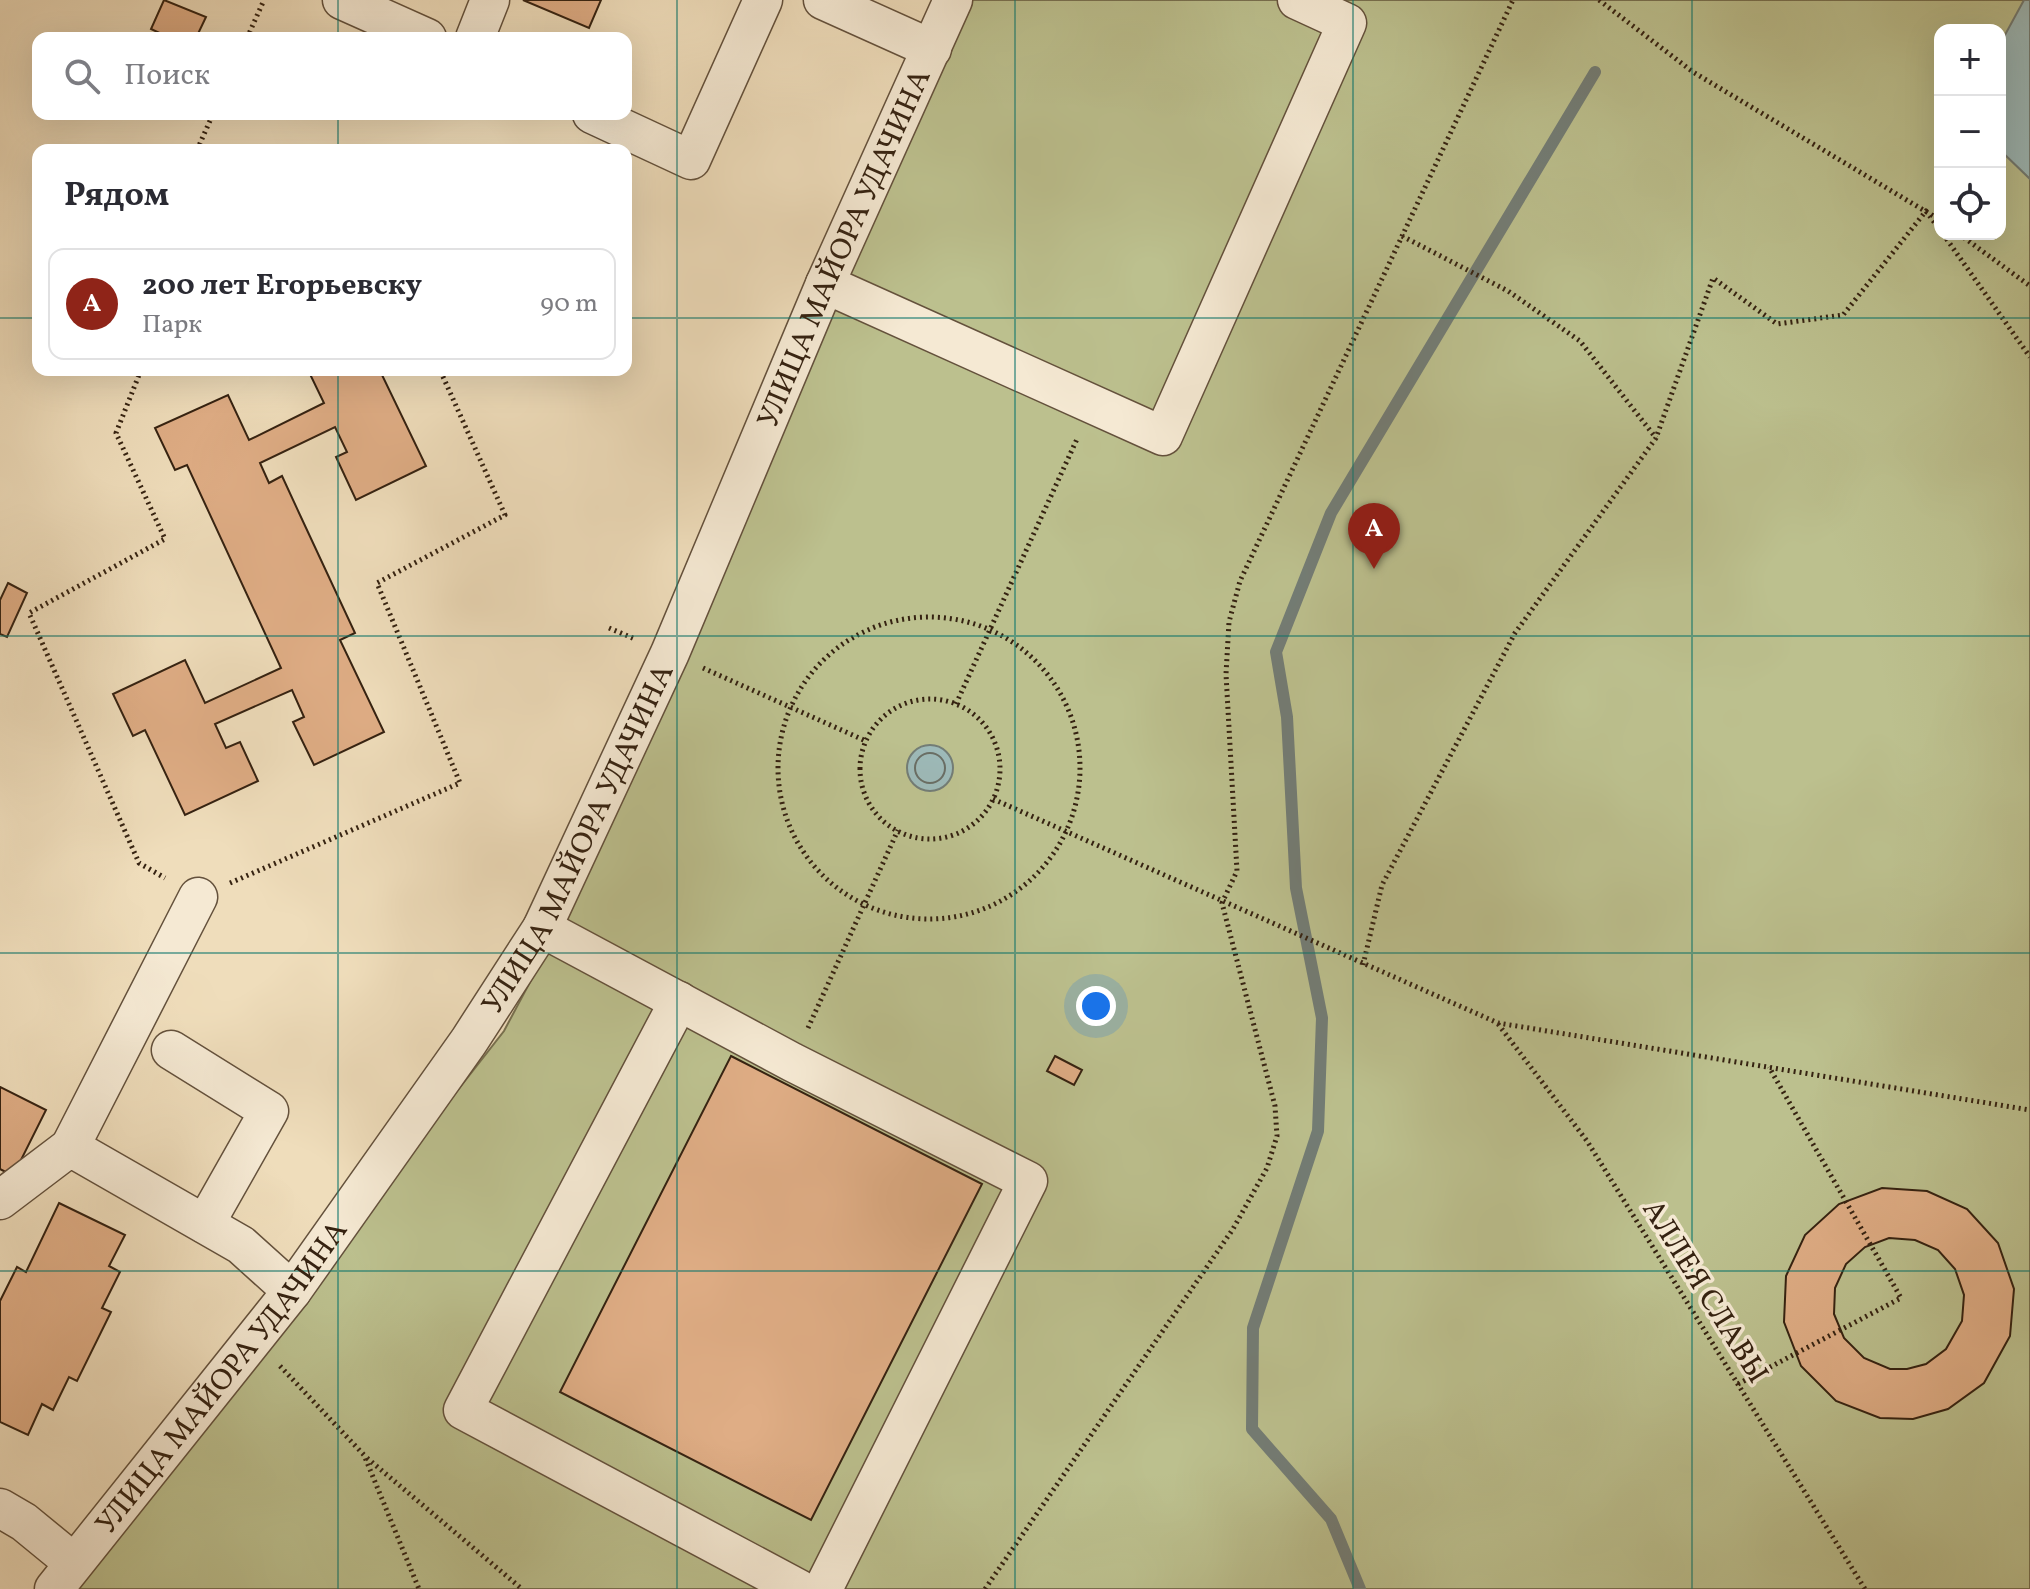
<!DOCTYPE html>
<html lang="ru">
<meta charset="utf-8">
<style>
:root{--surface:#fff;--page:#f7f7f7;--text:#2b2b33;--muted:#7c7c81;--line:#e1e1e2;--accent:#8f2418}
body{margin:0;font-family:Vollkorn,serif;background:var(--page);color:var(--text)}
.controls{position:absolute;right:24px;top:24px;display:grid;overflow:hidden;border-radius:16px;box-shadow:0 8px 32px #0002}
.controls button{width:72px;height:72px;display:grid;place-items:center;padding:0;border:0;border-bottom:2px solid var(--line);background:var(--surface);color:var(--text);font:40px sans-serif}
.you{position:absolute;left:1096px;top:1006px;width:28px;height:28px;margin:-20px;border:6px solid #fff;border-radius:50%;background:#1a73e8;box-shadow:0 0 0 12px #1a73e833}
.badge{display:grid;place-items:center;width:52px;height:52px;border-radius:50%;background:var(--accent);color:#fff;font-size:26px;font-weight:700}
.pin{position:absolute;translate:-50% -66px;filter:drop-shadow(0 2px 4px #0008)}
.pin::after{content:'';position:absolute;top:42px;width:28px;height:24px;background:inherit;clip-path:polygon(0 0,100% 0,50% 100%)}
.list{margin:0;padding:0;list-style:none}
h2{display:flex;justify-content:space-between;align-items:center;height:104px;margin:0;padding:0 32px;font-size:34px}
h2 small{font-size:26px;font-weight:400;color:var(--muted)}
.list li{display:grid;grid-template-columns:52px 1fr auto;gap:24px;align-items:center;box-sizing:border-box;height:112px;margin:0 16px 16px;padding:0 16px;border:2px solid var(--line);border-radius:16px}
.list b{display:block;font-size:30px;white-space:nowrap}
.list p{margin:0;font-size:26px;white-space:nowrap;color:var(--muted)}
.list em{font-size:26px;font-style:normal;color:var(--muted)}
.icon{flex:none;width:44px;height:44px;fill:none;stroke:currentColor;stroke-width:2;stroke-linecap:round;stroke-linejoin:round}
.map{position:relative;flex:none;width:2030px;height:1589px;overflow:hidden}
.search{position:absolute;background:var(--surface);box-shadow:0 8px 32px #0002;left:32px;top:32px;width:600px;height:88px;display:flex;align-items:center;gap:20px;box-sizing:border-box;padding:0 28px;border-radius:16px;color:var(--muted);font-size:30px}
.panel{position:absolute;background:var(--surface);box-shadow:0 8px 32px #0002;left:32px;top:144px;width:600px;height:232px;border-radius:16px}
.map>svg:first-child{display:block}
</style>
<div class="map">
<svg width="2030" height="1589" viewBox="0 0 2030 1589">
<rect width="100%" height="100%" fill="#efddbb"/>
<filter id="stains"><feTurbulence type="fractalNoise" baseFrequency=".0025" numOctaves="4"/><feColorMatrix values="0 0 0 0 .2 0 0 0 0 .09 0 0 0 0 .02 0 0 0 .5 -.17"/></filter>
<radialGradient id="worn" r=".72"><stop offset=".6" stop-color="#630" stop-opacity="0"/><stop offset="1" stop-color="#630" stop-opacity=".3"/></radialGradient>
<path fill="#bcc08e" stroke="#787150" stroke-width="2" fill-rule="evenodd" d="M966 0H2030V1589H67L504 1031 572 903ZM1940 30H2000V234H1940Z"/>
<path fill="#9dbab9" stroke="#737d76" stroke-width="2" d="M2024 0H2030V179L2000 150V44Z
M907 768a23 23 0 1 1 46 0a23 23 0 1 1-46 0Z"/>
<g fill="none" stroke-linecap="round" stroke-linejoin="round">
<path stroke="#696e65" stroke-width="2" d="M915 768a15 15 0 1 1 30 0a15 15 0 1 1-30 0Z"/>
<path stroke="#737d76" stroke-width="12" d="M1360 1589 1331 1519 1252 1429 1253 1328 1318 1131 1322 1018 1296 888 1287 717 1276 652 1331 513 1595 72"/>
</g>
<path fill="#dfad85" stroke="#352211" stroke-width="2" fill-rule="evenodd" d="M164 0 206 17 196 38H170L151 29Z
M523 0H601L589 28Z
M308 370H392L382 375 426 466 356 500 336 457 347 452 335 427 260 463 269 483 282 476 300 515 355 633 340 640 384 732 314 765 293 722 304 717 292 690 215 724 226 748 240 742 258 781 185 815 145 730 133 736 113 694 185 660 205 703 281 668 187 465 175 470 155 428 228 395 249 440 324 403Z
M8 583 27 593 7 637 0 634V600Z
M731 1056 982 1184 811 1520 560 1392Z
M1055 1056 1082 1070 1074 1085 1047 1071Z
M0 1087 46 1110 13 1176 0 1169Z
M1882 1188 1927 1191 1967 1209 1998 1243 2014 1289 2010 1336 1984 1383 1948 1409 1913 1419 1880 1418 1836 1401 1801 1366 1784 1322 1786 1276 1805 1235 1839 1204ZM1889 1238 1915 1240 1938 1250 1955 1269 1964 1295 1962 1321 1946 1349 1926 1364 1907 1369H1890L1864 1358 1844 1338 1834 1314 1835 1288 1846 1264 1865 1247Z
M59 1203 125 1235 109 1266 120 1272 102 1308 111 1312 77 1381 69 1377 53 1410 42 1404 28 1435 0 1422V1301L17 1267 26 1272Z"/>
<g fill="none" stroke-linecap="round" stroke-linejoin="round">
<defs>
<g id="minor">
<path d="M342 0 427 38"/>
<path d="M823 0 932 49"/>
<path d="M475 38 490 0"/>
<path d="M592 114 691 160 763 0"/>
<path d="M825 284 1163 436 1347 23 1297 0"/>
<path d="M542 928 792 1062 1028 1181 823 1589"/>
<path d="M679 1001 463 1410 799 1589"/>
<path d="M171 1050 269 1111 205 1224"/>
<path d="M70 1147 198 897"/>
<path d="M0 1200 70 1147 241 1245 292 1291"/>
<path d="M0 1508 24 1522 74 1563"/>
<path id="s1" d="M54 1589 292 1291 469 1041 542 928 670 653 825 284 953 0"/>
</g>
</defs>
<use href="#minor" stroke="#64513c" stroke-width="41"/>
<path stroke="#352211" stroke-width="5" stroke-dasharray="2 4" stroke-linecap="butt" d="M1599 0 1693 72 1940 220
M247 38 264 0
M197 150 213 114
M1943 234 2030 357
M1959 234 2030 286
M1402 236 1508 291 1580 341 1656 438
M141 370 116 433 165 539 29 613 139 863 165 878
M778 768a151 151 0 1 1 302 0a151 151 0 1 1-302 0Z
M609 628 635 639
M703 668 866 741
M860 769a70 70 0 1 1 140 0a70 70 0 1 1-140 0Z
M956 704 1077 439
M993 799 1498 1023 2030 1110
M230 883 460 783 377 583 505 515 440 370
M1363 965 1382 885 1515 633 1656 438 1713 278 1777 324 1843 315 1926 211 1940 230
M1498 1024 1587 1141 1865 1589
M808 1028 898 830
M280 1366 364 1455 419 1589
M1738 1384 1901 1298 1769 1067
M367 1458 522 1589
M985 1589 1233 1229 1267 1168 1277 1136 1275 1106 1222 903 1237 871 1226 674 1229 622 1240 581 1513 0"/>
<use href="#minor" stroke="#f5e9d3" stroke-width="38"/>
</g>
<path fill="none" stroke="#0f766e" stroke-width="2" stroke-opacity="0.55" d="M338 0V38M677 0V1589M1015 0V1589M1353 0V1589M1692 0V1589M338 114V150M0 318H38M626 318H2030M338 370V1589M0 636H2030M0 953H2030M0 1271H2030"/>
<g text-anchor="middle" stroke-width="7" stroke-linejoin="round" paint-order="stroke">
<g font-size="30" fill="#352211" stroke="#f5e9d3">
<text dy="10" stroke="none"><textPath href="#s1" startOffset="1566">УЛИЦА МАЙОРА УДАЧИНА</textPath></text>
<text dy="10" stroke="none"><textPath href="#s1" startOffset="918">УЛИЦА МАЙОРА УДАЧИНА</textPath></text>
<text transform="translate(1706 1291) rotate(58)" y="10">АЛЛЕЯ СЛАВЫ</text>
<text dy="10" stroke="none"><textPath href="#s1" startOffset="270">УЛИЦА МАЙОРА УДАЧИНА</textPath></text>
</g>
</g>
<rect width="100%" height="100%" filter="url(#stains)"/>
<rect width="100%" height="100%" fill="url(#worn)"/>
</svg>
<div class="controls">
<button>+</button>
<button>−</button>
<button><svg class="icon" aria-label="locate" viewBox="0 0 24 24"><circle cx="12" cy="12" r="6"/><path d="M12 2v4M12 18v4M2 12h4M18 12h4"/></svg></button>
</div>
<div class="you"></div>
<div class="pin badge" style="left:1374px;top:569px">A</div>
<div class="search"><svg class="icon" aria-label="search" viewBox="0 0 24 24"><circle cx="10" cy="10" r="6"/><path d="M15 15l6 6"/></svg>Поиск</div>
<section class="panel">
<h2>Рядом<small></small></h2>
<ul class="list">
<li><span class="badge">A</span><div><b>200 лет Егорьевску</b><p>Парк</p></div><em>90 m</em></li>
</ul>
</section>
</div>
